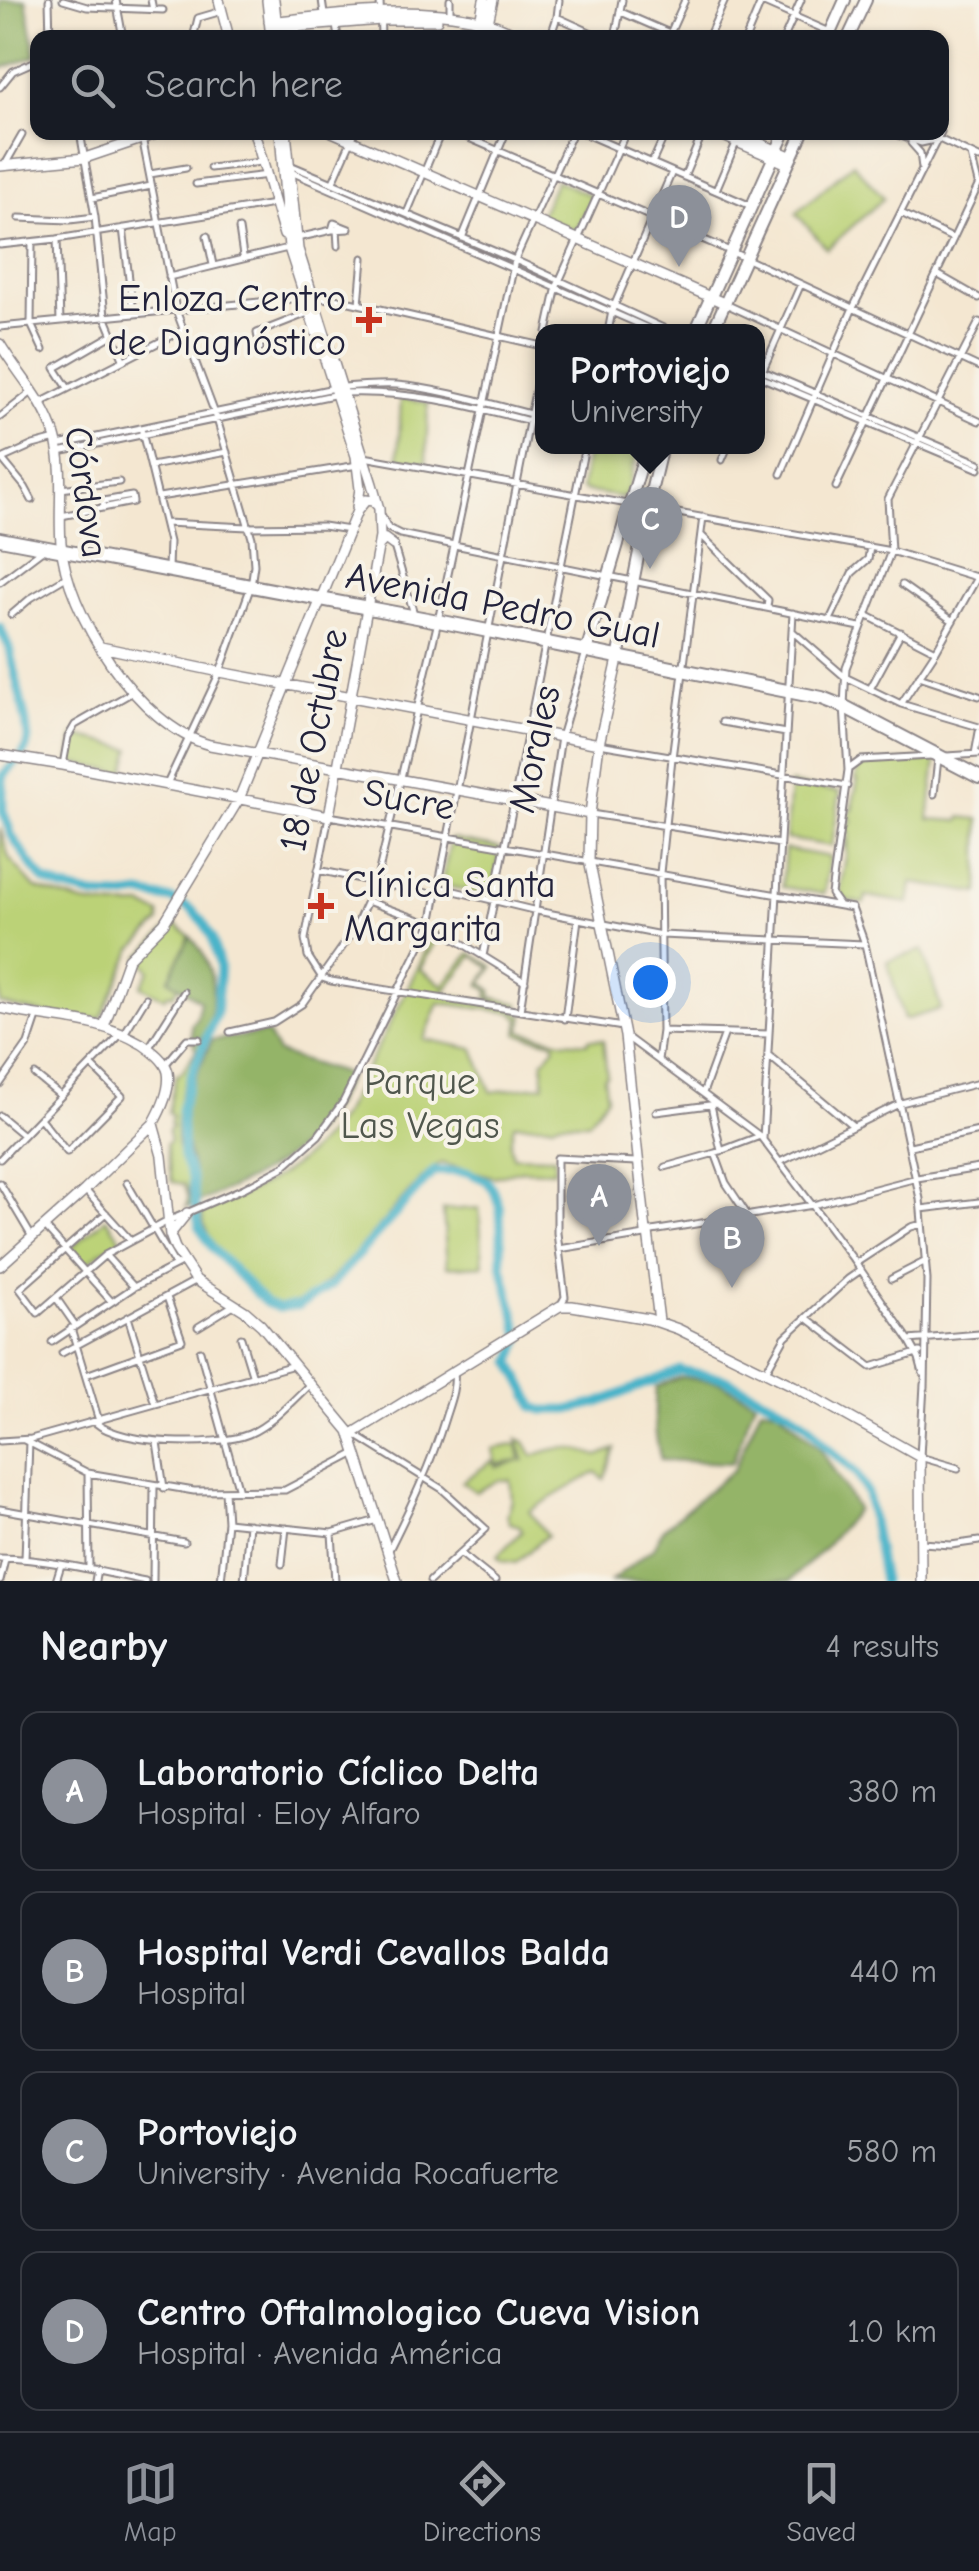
<!DOCTYPE html>
<meta charset="utf-8">
<style>
:root{--surface:#171b24;--page:#20242c;--text:#f1f3f6;--muted:#9ea1a6;--line:#363941;--accent:#8c9099}
body{margin:0;font-family:"Comic Neue",sans-serif;background:var(--page);color:var(--text)}
.you{position:absolute;left:650px;top:982px;width:35px;height:35px;margin:-25px;border:8px solid #fff;border-radius:50%;background:#1a73e8;box-shadow:0 0 0 15px #1a73e833}
.badge{display:grid;place-items:center;width:65px;height:65px;border-radius:50%;background:var(--accent);color:#fff;font-size:32px;font-weight:700}
.pin{position:absolute;translate:-50% -82px;filter:drop-shadow(0 2px 5px #0008)}
.pin::after{content:'';position:absolute;top:52px;width:35px;height:30px;background:inherit;clip-path:polygon(0 0,100% 0,50% 100%)}
.popup{position:absolute;left:535px;top:324px;width:230px;height:130px;box-sizing:border-box;display:grid;place-content:center;border-radius:20px;background:var(--surface);filter:drop-shadow(0 2px 8px #0005);font-size:32px;white-space:nowrap;color:var(--muted)}
.popup b{font-size:38px;color:var(--text)}
.popup::after{content:'';position:absolute;left:50%;top:100%;margin-left:-20px;border:20px solid transparent;border-top-color:var(--surface)}
.list{margin:0;padding:0;list-style:none}
h2{display:flex;justify-content:space-between;align-items:center;height:130px;margin:0;padding:0 40px;font-size:42px}
h2 small{font-size:32px;font-weight:400;color:var(--muted)}
.list li{display:grid;grid-template-columns:65px 1fr auto;gap:30px;align-items:center;box-sizing:border-box;height:160px;margin:0 20px 20px;padding:0 20px;border:2px solid var(--line);border-radius:20px}
.list b{display:block;font-size:38px;white-space:nowrap}
.list p{margin:0;font-size:32px;white-space:nowrap;color:var(--muted)}
.list em{font-size:32px;font-style:normal;color:var(--muted)}
.icon{flex:none;width:55px;height:55px;fill:none;stroke:currentColor;stroke-width:2;stroke-linecap:round;stroke-linejoin:round}
.map{position:relative;flex:none;width:979px;height:1581px;overflow:hidden}
.search{position:absolute;background:var(--surface);box-shadow:0 2px 8px #0004;left:30px;right:30px;top:30px;height:110px;display:flex;align-items:center;gap:25px;box-sizing:border-box;padding:0 35px;border-radius:20px;color:var(--muted);font-size:38px}
.sheet{height:850px;background:var(--surface)}
nav{display:flex;justify-content:space-around;align-items:center;box-sizing:border-box;height:140px;border-top:2px solid var(--line);background:var(--surface);font-size:28px;color:var(--muted)}
nav a{display:grid;justify-items:center;gap:5px}
nav .on{color:var(--accent)}
.map>svg:first-child{display:block}
</style>
<div class="map">
<svg width="979" height="1581" viewBox="0 0 979 1581">
<rect width="100%" height="100%" fill="#f7f3e8"/>
<filter id="ink" filterUnits="userSpaceOnUse"><feTurbulence type="fractalNoise" baseFrequency=".01" numOctaves="2"/><feDisplacementMap in="SourceGraphic" scale="20" xChannelSelector="R" yChannelSelector="G"/><feConvolveMatrix kernelMatrix="1 2 1 2 8 2 1 2 1" color-interpolation-filters="sRGB"/></filter>
<filter id="wash" filterUnits="userSpaceOnUse"><feTurbulence type="fractalNoise" baseFrequency=".0048" numOctaves="4" result="noise"/><feDisplacementMap in="SourceGraphic" scale="40" xChannelSelector="R" yChannelSelector="G"/><feGaussianBlur stdDeviation="2.25" result="paint"/><feColorMatrix in="noise" values="0 0 0 0 0 0 0 0 0 0 0 0 0 0 0 0 0 1.4 0 .05"/><feComposite in="paint" operator="in"/></filter>
<g filter="url(#wash)">
<rect width="100%" height="100%" fill="#f4e7d1"/>
<path fill="#bbd277" stroke="#6e7a59" stroke-width="2.5" fill-rule="evenodd" d="M853 163 884 198 827 249 796 213Z
M556 180 592 196 576 231 540 216Z
M401 398 428 403 426 463 398 459Z
M588 447H628L641 450 634 464 626 498 585 491 581 489Z
M74 735 131 749 124 773 70 762Z
M936 760 929 819 960 821 961 817 979 819V893L912 883 909 903 866 896 864 904 845 900 840 893 847 850 845 849 846 838 847 848 850 833H847L848 824H851L852 819H849L851 810H853L854 806H852L858 780 855 779 861 764Z
M790 784 840 792 832 846 786 839Z
M0 828 9 858 35 888 83 903 114 907 142 906 160 914V922L133 949 101 1018C78 1021 23 1011 0 1003Z
M451 839 500 848 493 896 441 885Z
M785 849 830 857 824 894 782 887Z
M173 923 190 936 169 979 180 985 173 995 169 993 164 998 141 986 150 970 139 958Z
M434 931 439 934 420 969 443 985 470 953 493 967 482 983 492 990 491 997 519 1004 518 1013 524 1015 521 1031 562 1041 588 1043 589 1039 603 1040 607 1075 604 1077 607 1097 588 1122H559L553 1125 514 1124 510 1144 513 1156 555 1157 554 1171 522 1170 494 1177 441 1163C401 1186 322 1317 277 1305 263 1301 251 1285 242 1276 224 1258 203 1238 202 1212 263 1186 305 1170 344 1112L404 996ZM473 956 491 967 480 985 489 991 487 998 493 1000V1003L443 993ZM439 1003 515 1013V1016L520 1018 518 1034 554 1042 555 1047 543 1061 544 1085 491 1092 474 1049 424 1039Z
M923 950 941 1009 904 1020 887 961Z
M203 1041C187 1073 174 1105 177 1141 179 1159 195 1175 187 1193L184 1184 172 1182 166 1144 170 1141 168 1131 172 1126 170 1123 172 1116 168 1113 176 1076 183 1071 196 1050 193 1043Z
M479 1208 483 1265 447 1267 443 1210Z
M106 1218 122 1240 102 1251 84 1266 70 1249Z
M518 1439 525 1442 533 1456C561 1445 570 1446 598 1456L615 1449 604 1479 596 1472 529 1511 547 1535 516 1563 502 1561 497 1556 522 1531 520 1526 510 1523 507 1515 512 1500 510 1480H499L476 1492 462 1482 492 1461 497 1467 520 1461 496 1464 493 1449 518 1444 521 1460H524Z"/>
<path fill="#94b468" stroke="#5b6b52" stroke-width="2.5" d="M0 0H26L36 56 0 69Z
M190 936C216 964 218 1002 205 1037L192 1039 191 1024 196 1019 200 1001 169 979Z
M267 1033 278 1053 349 1075C343 1087 338 1100 331 1111 297 1163 240 1185 186 1207L194 1176 185 1139 184 1110 189 1090 212 1040Z
M681 1377 718 1382 755 1401 732 1463 661 1460C654 1435 654 1413 656 1387Z
M761 1407 778 1409 820 1448 857 1509 825 1547 790 1581H611L653 1548 663 1529 734 1469Z"/>
<g fill="none" stroke-linecap="round" stroke-linejoin="round">
<path stroke="#4bb4c9" stroke-width="9" d="M0 627 9 647 26 722 28 739 26 748 21 757 5 773 3 779V810L12 836 30 863 45 881 62 888 95 896 120 897 141 894 173 900 191 909 203 921 212 938 220 967 216 1014 191 1075 181 1110 183 1156 192 1179 197 1217 200 1228 213 1249 266 1303 279 1308 298 1306 331 1285 434 1171 467 1172 487 1181 494 1191 500 1208 502 1266 521 1338 512 1362C518 1378 529 1391 534 1407L543 1410H568L598 1403 680 1370 723 1378 788 1410 807 1424 828 1448 856 1473 867 1493 883 1581"/>
</g>
</g>
<g filter="url(#ink)">
<g fill="none" stroke-linecap="round" stroke-linejoin="round">
<defs>
<path id="street" d="M49 0 50 38
M63 0 87 7 163 10
M116 0 123 38
M151 0 153 10
M322 0 324 14
M380 0 381 38
M450 0V16
M757 0 830 32
M621 12 681 38
M557 17 603 38
M336 25 338 38
M193 38 198 18 222 11
M550 38 557 17 559 0
M615 38 622 0
M668 38 685 0
M708 38 725 0
M746 38 762 0
M784 38 801 0
M0 87 13 71 38 60
M80 132 95 217 105 316 123 359
M141 132 176 310 217 419 252 538 254 565 251 586 220 672 167 784
M455 132 730 251 979 367
M581 132 751 206
M889 132 921 143 939 139 979 158
M911 143 920 153 922 168
M971 155 978 183
M6 163 22 135
M652 163 666 132
M290 165 515 260 672 332
M210 168 261 162
M291 172 657 332
M150 174 186 168
M684 177 703 132
M333 182 355 132
M196 184 268 175
M716 190 736 143
M92 198 151 186
M407 213 441 132
M901 213 952 238
M19 218 70 220 95 217
M123 228 133 313
M239 229 243 256
M337 229 338 246
M207 236 213 265
M297 238 332 230 349 229 334 223 332 230
M462 238 506 132
M57 239 60 321
M32 243 31 324 43 350
M0 245 57 239 274 204
M937 274 979 298
M169 277 288 248
M359 304 363 258
M728 305 979 421
M0 327 312 297 341 300 542 346
M547 332 557 286 626 132
M608 332 612 311 672 172
M260 348 257 333 308 313
M758 369 979 463
M758 376 979 469
M758 381 801 284
M68 388 55 368 112 335
M40 403 183 330
M0 417 32 392
M142 432 169 542 168 568
M58 445 334 388C355 386 376 384 397 385 443 389 497 406 542 417
M59 452 343 393C414 390 474 407 542 424
M364 457 891 551 979 578
M2 459 33 445 56 439
M2 459 25 487 32 500
M722 460 728 446
M151 466 227 452
M781 474 853 308 941 132
M836 487 979 184
M60 489 119 482
M159 497 358 465
M61 516 133 502 132 496 103 501 104 508
M382 516 388 528 400 534 860 627
M165 523 248 527 323 526 349 530
M701 535 768 600 767 607
M393 543 414 614
M0 582 41 551
M902 585 953 621
M11 615 31 598 68 576
M866 615 936 651
M830 620 852 573 868 559 870 547
M792 631 845 677 901 704 979 727
M919 676 979 696
M870 689 901 632
M901 704 936 651 979 574
M722 722 786 733
M599 744 847 786
M975 754 979 732
M947 756 979 754
M63 765 68 737 75 725 131 693
M850 768 861 760 931 756
M934 794 938 759
M591 814 780 844
M318 870 436 895
M438 887 537 911 661 935 864 944
M367 901 431 924 525 982
M838 904 831 894 848 770 844 706 846 668 891 551 888 499 979 322
M483 956 585 446
M322 978 308 956 305 939 329 816 852 908 865 944 920 1199 927 1280 925 1388
M322 978 331 981 623 1027
M520 1011 561 737 586 652
M565 1019 578 919
M662 1031 769 1034
M230 1032 274 1022 302 1004 353 932 377 879 438 621 515 260 573 132
M124 1034 146 998
M628 1038 760 1136 856 1263 909 1340 919 1358 923 1373
M148 1049 184 992
M768 1055 853 1126
M658 1060 662 1031 660 873 672 758 703 517
M165 1065 187 1039H199
M35 1075 61 1096
M0 1084 28 1044 37 1017
M703 1093 725 1033
M711 1105 721 1151
M656 1112 717 1104
M0 1116 23 1135
M40 1118 67 1152 122 1096 91 1065
M763 1139 793 613
M910 1146 979 1131
M715 1153 726 1183 748 1216
M0 1159 120 1035
M780 1162 901 1103 979 1083
M665 1167 715 1153 760 1136
M0 1183 32 1237
M127 1183 175 1265
M85 1190 130 1240
M921 1209 979 1202
M106 1213 20 1289 38 1313 105 1255 168 1221 244 1188 282 1168 318 1136 343 1102 431 924 542 356
M45 1227 111 1301
M559 1249 645 1235 646 1232 813 1205 917 1178 979 1168
M105 1255 133 1286
M856 1263 911 1227 922 1224
M891 1279 926 1261
M57 1299 75 1325
M560 1306 565 1297 557 1233V1158L636 1162
M128 1317 155 1404
M807 1318 871 1367 920 1352
M198 1327 232 1306
M71 1328 99 1421
M241 1338 253 1377
M909 1340 979 1334
M52 1342 134 1287 183 1262
M200 1351 239 1491
M62 1353 195 1281
M766 1371 785 1337 848 1279 861 1270
M86 1375 182 1340 167 1297
M924 1384 920 1457 958 1468
M96 1423C121 1445 218 1447 249 1434 272 1424 292 1401 310 1384
M355 1435 442 1489 486 1529 430 1581
M24 1440 88 1473 194 1491 285 1490 356 1453
M0 1441 31 1439 294 1365
M157 1442 164 1488
M88 1473 89 1569
M0 1509 184 1542
M227 1522 332 1533 377 1520
M332 1533 335 1581
M922 1543 951 1545 979 1541
M389 1550C411 1506 431 1464 445 1418 450 1402 456 1388 454 1371
M460 1553 495 1581
M0 1558C49 1559 97 1571 145 1581
M25 1559 29 1441
M282 1564 286 1528
M0 1581 5 1560
M56 1581 61 1565
M95 1581 97 1570
M153 1581 154 1486
M221 1581 227 1522 225 1491
M244 1581 249 1524"/>
<path id="secondary" d="M219 0 229 38
M267 0 271 38
M274 0 278 38
M269 22C335 14 415 5 480 20 495 24 510 31 524 38
M480 22 484 0
M477 26 507 38
M487 27 493 0
M270 29 381 20H437
M254 132 284 235
M280 132 289 248 356 456 360 489 357 507
M332 132 724 303
M714 132 788 164
M734 132 792 157
M0 166 85 158 162 132
M0 344C18 374 45 401 55 436 65 470 58 508 61 543 66 613 139 727 210 745L590 814
M379 545 385 539 393 545
M101 647 220 672 599 744
M618 659 599 744 590 814 589 860 625 1036 646 1232
M0 755 63 765 329 816 380 537 379 509 372 484 298 249 286 132
M0 1008C52 1021 92 1015 142 1044 152 1051 165 1060 168 1072 171 1089 161 1110 153 1124L162 1156 170 1235 175 1248 196 1280 245 1311 261 1325 349 1431 397 1581
M104 1026 128 959 164 923 239 799 357 511 366 500 373 501 377 505
M648 1232 659 1321
M171 1233 187 1213
M0 1266 85 1190 153 1124
M351 1438 352 1434 560 1306H572L649 1319 678 1329 794 1386 920 1457 921 1581"/>
<path id="primary" d="M828 38 845 0
M848 38 866 0
M695 332 785 132
M712 332 803 132
M586 652 647 446
M618 659 650 496 662 446"/>
<path id="highway" d="M0 539 438 621 822 698 845 707 979 777"/>
</defs>
<use href="#street" stroke="#8b8486" stroke-width="9"/>
<use href="#secondary" stroke="#8b8486" stroke-width="12"/>
<use href="#primary" stroke="#8b8486" stroke-width="14"/>
<use href="#highway" stroke="#8b8486" stroke-width="16"/>
<use href="#street" stroke="#fff" stroke-width="5"/>
<use href="#secondary" stroke="#fff" stroke-width="9"/>
<use href="#primary" stroke="#fff" stroke-width="10"/>
<use href="#highway" stroke="#fff" stroke-width="12"/>
</g>
</g>
<g fill="#c8321e" stroke="#f7f3e8" stroke-width="4">
<path d="M364 305h10v10h10v10h-10v10h-10v-10h-10v-10h10z"/>
<path d="M316 891h10v10h10v10h-10v10h-10v-10h-10v-10h10z"/>
</g>
<g text-anchor="middle" stroke-width="8" stroke-linejoin="round" paint-order="stroke">
<g font-size="38" fill="#22223b" stroke="#f7f3e8" text-anchor="end">
<text x="346" y="311">Enloza Centro<tspan x="346" dy="44">de Diagnóstico</tspan></text>
<text x="344" y="897" text-anchor="start">Clínica Santa<tspan x="344" dy="44">Margarita</tspan></text>
</g>
<g font-size="38" fill="#22223b" stroke="#f7f3e8">
<text transform="translate(87 492) rotate(82)" y="13">Córdova</text>
<text transform="translate(503 605) rotate(11)" y="13">Avenida Pedro Gual</text>
<text transform="translate(313 740) rotate(-79)" y="13">18 de Octubre</text>
<text transform="translate(534 749) rotate(-78)" y="13">Morales</text>
<text transform="translate(409 799) rotate(10)" y="13">Sucre</text>
</g>
<g font-size="38" fill="#50574d" stroke="#f7f3e8">
<text x="420" y="1094">Parque<tspan x="420" dy="44">Las Vegas</tspan></text>
</g>
</g>
</svg>
<div class="you"></div>
<div class="pin badge" style="left:599px;top:1246px">A</div>
<div class="pin badge" style="left:732px;top:1288px">B</div>
<div class="pin badge" style="left:650px;top:569px">C</div>
<div class="popup"><b>Portoviejo</b>University</div>
<div class="pin badge" style="left:679px;top:267px">D</div>
<div class="search"><svg class="icon" aria-label="search" viewBox="0 0 24 24"><circle cx="10" cy="10" r="6"/><path d="M15 15l6 6"/></svg>Search here</div>
</div>
<section class="sheet">
<h2>Nearby<small>4 results</small></h2>
<ul class="list">
<li><span class="badge">A</span><div><b>Laboratorio Cíclico Delta</b><p>Hospital · Eloy Alfaro</p></div><em>380 m</em></li>
<li><span class="badge">B</span><div><b>Hospital Verdi Cevallos Balda</b><p>Hospital</p></div><em>440 m</em></li>
<li><span class="badge">C</span><div><b>Portoviejo</b><p>University · Avenida Rocafuerte</p></div><em>580 m</em></li>
<li><span class="badge">D</span><div><b>Centro Oftalmologico Cueva Vision</b><p>Hospital · Avenida América</p></div><em>1.0 km</em></li>
</ul>
</section>
<nav>
<a class="on"><svg class="icon" aria-label="map" viewBox="0 0 24 24"><path d="M3 6l6-2 6 2 6-2v14l-6 2-6-2-6 2zM9 4v14M15 6v14"/></svg>Map</a>
<a><svg class="icon" aria-label="directions" viewBox="0 0 24 24"><path d="M12 3l9 9-9 9-9-9zM9 14v-3h6M13 9l2 2-2 2"/></svg>Directions</a>
<a><svg class="icon" aria-label="saved" viewBox="0 0 24 24"><path d="M7 4h10v16l-5-4-5 4z"/></svg>Saved</a>
</nav>
